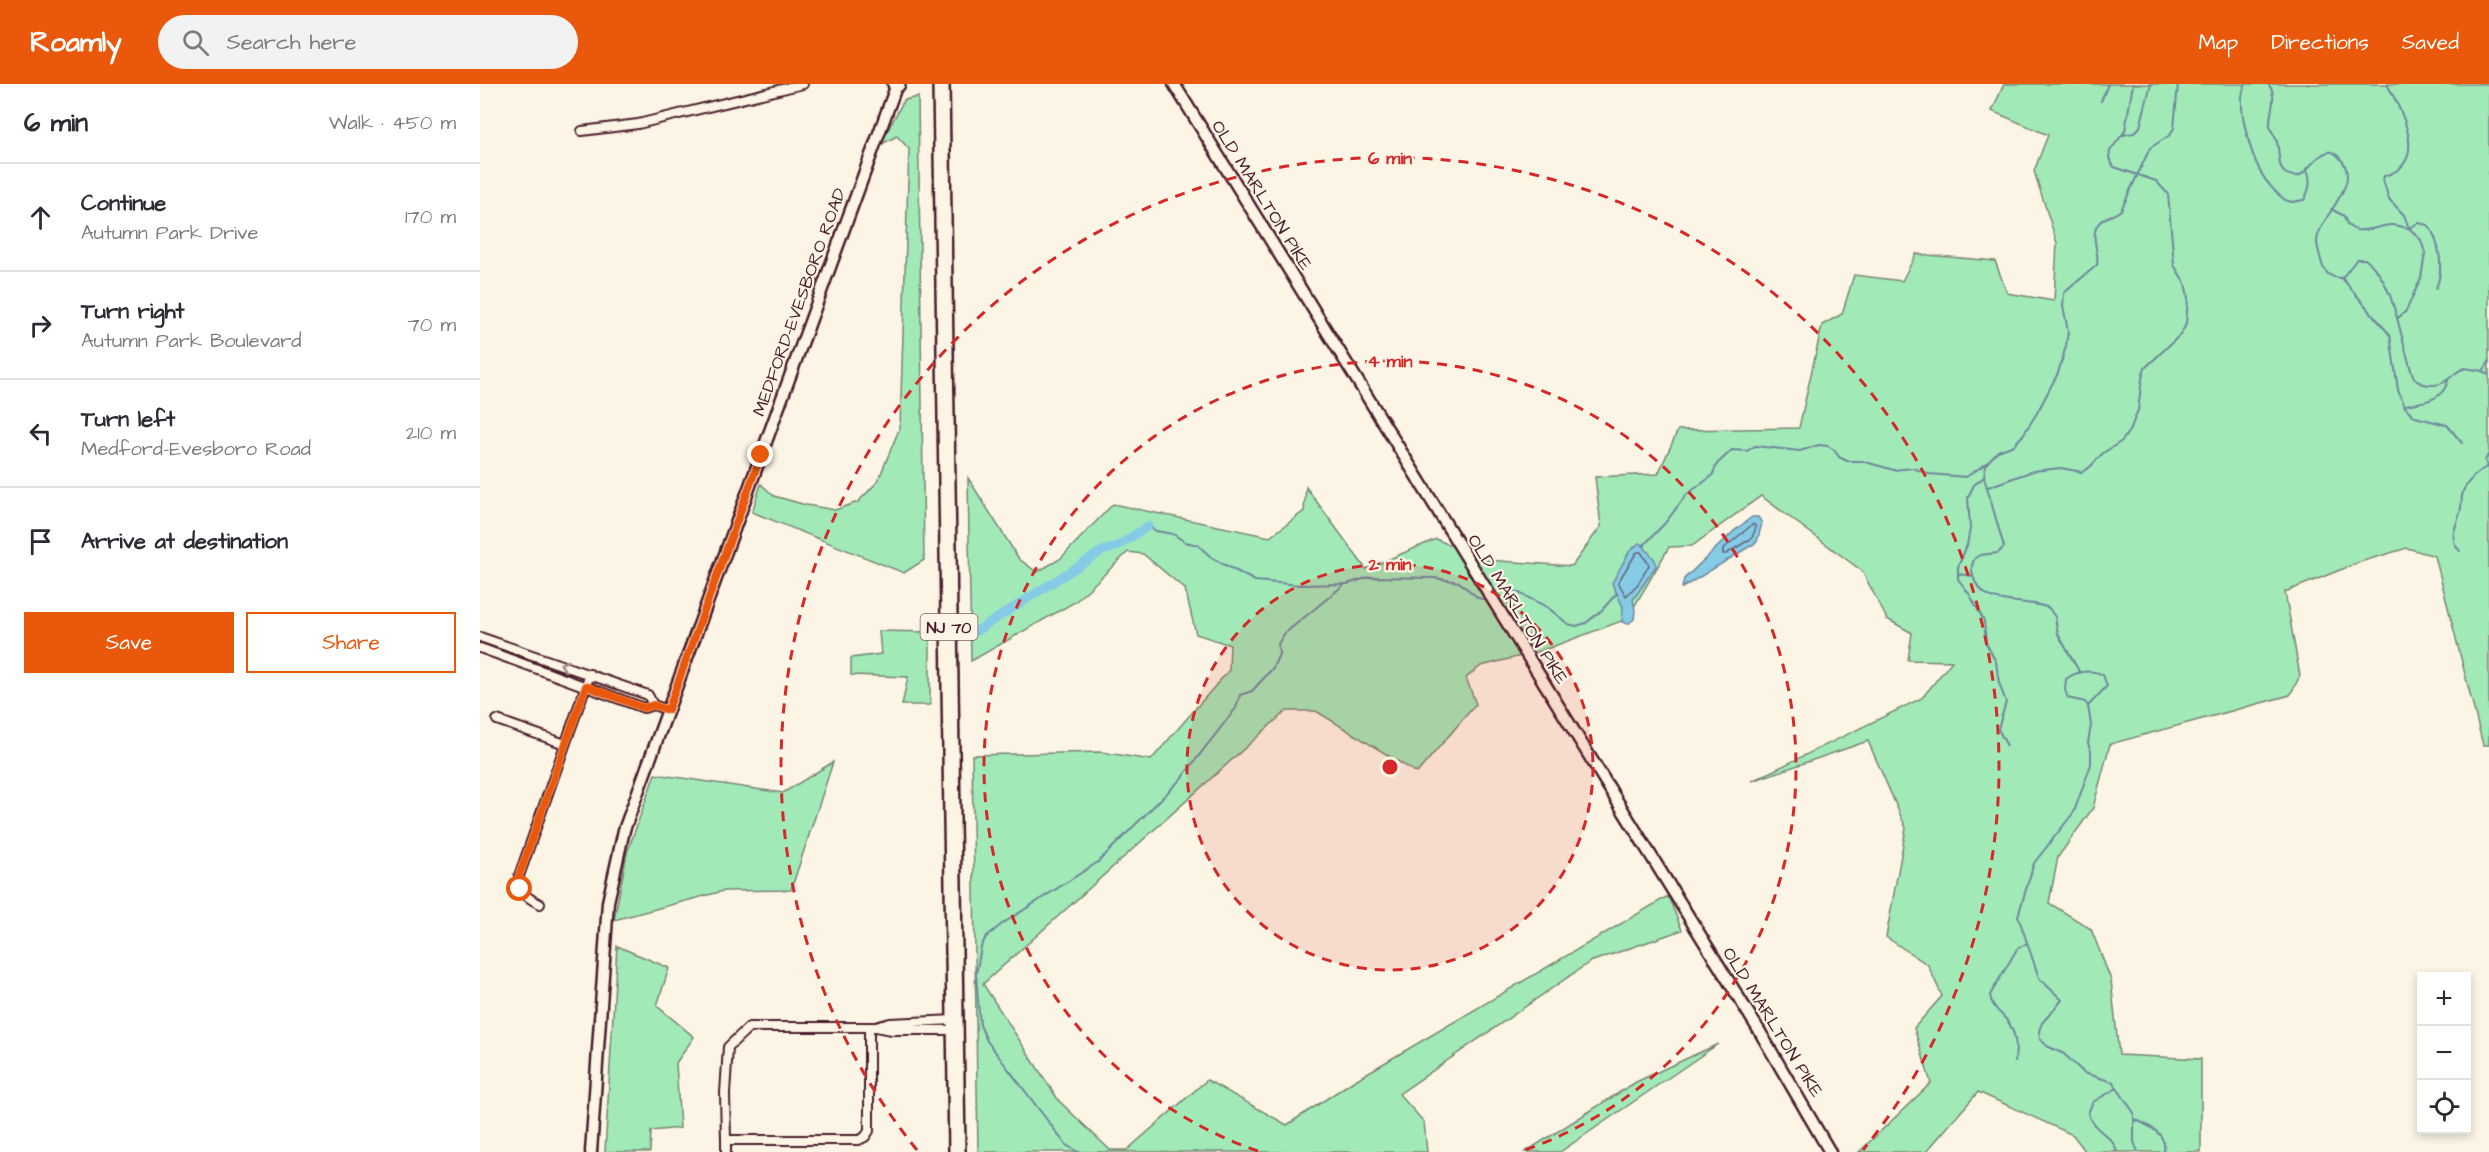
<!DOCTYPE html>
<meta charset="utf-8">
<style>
:root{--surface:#fff;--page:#f2f2f3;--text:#2b2b33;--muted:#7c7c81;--line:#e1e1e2;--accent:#ea580c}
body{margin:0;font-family:"Architects Daughter",sans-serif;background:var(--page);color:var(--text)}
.controls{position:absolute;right:18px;bottom:18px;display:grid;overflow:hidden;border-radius:0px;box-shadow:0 3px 9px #0003}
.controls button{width:54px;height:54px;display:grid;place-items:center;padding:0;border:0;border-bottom:2px solid var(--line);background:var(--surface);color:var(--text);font:30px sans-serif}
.stop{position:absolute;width:18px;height:18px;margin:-14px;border:4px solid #ea580c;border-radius:50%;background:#fff}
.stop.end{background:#ea580c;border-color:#fff;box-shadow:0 2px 6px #0008}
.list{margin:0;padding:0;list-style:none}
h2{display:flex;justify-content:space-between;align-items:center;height:78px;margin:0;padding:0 24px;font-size:26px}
h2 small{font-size:20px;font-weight:400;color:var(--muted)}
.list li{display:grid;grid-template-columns:39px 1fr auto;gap:18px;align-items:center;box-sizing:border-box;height:108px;padding:0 24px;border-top:2px solid var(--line)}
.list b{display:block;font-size:22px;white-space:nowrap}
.list p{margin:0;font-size:20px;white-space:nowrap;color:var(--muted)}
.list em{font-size:20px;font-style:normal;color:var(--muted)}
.actions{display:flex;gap:12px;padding:18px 24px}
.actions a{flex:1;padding:14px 0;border:2px solid var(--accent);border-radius:0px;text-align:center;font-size:21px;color:var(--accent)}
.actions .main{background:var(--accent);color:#fff}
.icon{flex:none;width:33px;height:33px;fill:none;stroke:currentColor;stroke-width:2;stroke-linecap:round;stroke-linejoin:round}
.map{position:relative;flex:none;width:2009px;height:1068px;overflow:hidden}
header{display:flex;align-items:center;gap:36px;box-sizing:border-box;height:84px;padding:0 30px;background:var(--accent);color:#fff}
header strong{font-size:28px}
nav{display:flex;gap:33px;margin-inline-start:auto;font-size:21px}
.search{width:420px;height:54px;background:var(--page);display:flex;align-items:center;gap:15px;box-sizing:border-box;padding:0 21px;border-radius:33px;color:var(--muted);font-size:22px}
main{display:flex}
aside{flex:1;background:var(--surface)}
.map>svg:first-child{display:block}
</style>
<header>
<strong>Roamly</strong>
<div class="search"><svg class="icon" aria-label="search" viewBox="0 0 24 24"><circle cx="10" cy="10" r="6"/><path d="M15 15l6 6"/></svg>Search here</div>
<nav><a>Map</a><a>Directions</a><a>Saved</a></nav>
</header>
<main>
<aside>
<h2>6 min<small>Walk · 450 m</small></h2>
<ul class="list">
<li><svg class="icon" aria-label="ahead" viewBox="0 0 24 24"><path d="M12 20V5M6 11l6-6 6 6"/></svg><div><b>Continue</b><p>Autumn Park Drive</p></div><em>170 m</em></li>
<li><svg class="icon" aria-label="right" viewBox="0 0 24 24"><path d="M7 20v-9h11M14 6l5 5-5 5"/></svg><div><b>Turn right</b><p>Autumn Park Boulevard</p></div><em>70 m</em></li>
<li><svg class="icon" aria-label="left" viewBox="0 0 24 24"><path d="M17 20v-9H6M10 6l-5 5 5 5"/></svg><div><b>Turn left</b><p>Medford-Evesboro Road</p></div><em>210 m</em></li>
<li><svg class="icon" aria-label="arrive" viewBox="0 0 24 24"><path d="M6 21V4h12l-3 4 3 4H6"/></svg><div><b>Arrive at destination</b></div></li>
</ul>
<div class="actions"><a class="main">Save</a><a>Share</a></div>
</aside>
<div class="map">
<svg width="2009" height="1068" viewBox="0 0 2009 1068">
<rect width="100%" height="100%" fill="#fcf5e5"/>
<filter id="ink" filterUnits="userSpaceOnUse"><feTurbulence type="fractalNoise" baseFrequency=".0167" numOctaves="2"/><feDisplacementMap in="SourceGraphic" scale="12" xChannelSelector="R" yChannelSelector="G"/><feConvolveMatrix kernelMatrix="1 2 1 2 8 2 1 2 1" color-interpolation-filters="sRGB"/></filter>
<g filter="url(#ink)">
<path fill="#a1eab8" stroke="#768472" stroke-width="1.5" d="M1524 0H2009V661H2003L1955 472 1927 464 1880 478 1805 508 1820 592 1810 611 1630 660 1613 724 1578 773 1569 819 1611 845 1631 896 1639 971 1721 975V1068H1606L1593 1051 1498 1008 1446 1068H1379L1451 999 1434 944 1462 912 1448 881 1406 853 1426 744 1388 657 1272 697 1442 614 1472 577 1428 576 1432 549 1407 535 1382 487 1281 412 1212 462 1189 463 1147 535 1061 567 1001 582 986 594 996 620 937 689 836 627H806L503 900 579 1017 630 1066H647L727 996 807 1041 872 998 1188 812 1202 846 1110 878 919 1010 944 1038 947 1068H498L492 671 621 668 671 676 749 586 750 561 716 550 705 505 663 470 648 468 595 518 491 577 488 394 539 475 557 488 580 475 633 420 790 453 824 427 826 403 886 485 956 455 1005 476 1092 482 1121 442 1115 393 1178 390 1198 346 1319 344 1342 241 1362 230 1374 191 1422 197 1436 170 1515 177 1527 209 1574 217 1577 159 1554 87 1568 51 1512 27Z
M438 13 444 476 424 489 272 428 281 400 294 412 326 421 355 426 378 418 398 397 420 343 429 65 417 52 400 61 424 16Z
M399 547 450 548V621H422L428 593 371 591V574L401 570Z
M353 678 311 806 243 807 134 836 147 769 175 690 303 709Z
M137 862 189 884 177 922 214 953 196 979 200 1044 171 1047 170 1068H125Z
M1238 960 1080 1068H1045L1156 998Z"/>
<path fill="#85cbe6" stroke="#6d869b" stroke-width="1.5" d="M1272 433H1278L1282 439 1277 458 1202 504 1204 495 1255 446Z
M1159 459 1165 461V464L1175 476 1176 482 1153 516 1155 526 1154 535 1148 540 1142 538 1143 523 1132 499 1149 468Z"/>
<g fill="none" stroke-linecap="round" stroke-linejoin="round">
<path stroke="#626476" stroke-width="1.5" d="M1273 440 1276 443 1272 454 1246 470H1243V465Z
M1157 468H1161L1169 481 1158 500 1146 512 1138 498Z"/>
<path stroke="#6d869b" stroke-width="2" d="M1766 0C1754 18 1771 69 1780 87 1786 98 1796 109 1805 116L1812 118 1824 116C1829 107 1832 96 1827 86
M1788 0C1799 12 1789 27 1790 41 1790 47 1796 52 1797 58 1801 73 1794 93 1819 92 1829 86 1836 71 1848 68 1853 67 1856 70 1859 73 1885 100 1840 129 1837 157 1837 164 1840 172 1842 180 1845 190 1852 194 1862 194
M1907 0C1922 27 1950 80 1904 92L1903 96 1909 115 1924 131 1929 144 1941 156 1945 169 1941 194 1926 227 1918 234
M1621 17 1628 0
M1643 51 1654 49 1660 43 1671 0
M1851 125 1864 132C1869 156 1893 143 1910 141 1917 140 1922 144 1929 144L1938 139 1948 141C1960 157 1964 186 1956 204
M1862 194 1877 175H1885C1913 195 1918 244 1928 275 1930 281 1931 291 1936 296 1940 300 1948 301 1953 301 1968 301 1972 288 1985 284L2002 287 2009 291
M1862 194 1910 251 1918 306 1925 323 1935 333 1967 341 1982 359
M2003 287 2009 278
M1925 321C1944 318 1962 317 1968 297
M2009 369 2005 377 2009 385
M1506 380 1504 393 1524 463 1518 469 1500 471 1495 474C1491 480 1491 485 1493 492 1502 526 1544 513 1569 524L1575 533 1578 550 1600 589
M1504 393 1494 401 1488 413 1490 445 1487 461 1478 483V495L1490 511 1504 537 1506 559 1516 578 1519 599 1526 618 1518 645 1527 662
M1508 403 1553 387 1581 384 1602 388 1610 383 1623 369 1642 357 1651 344 1658 326 1662 295 1665 284 1701 250 1706 240 1708 213 1705 199 1694 181 1688 110 1676 97 1634 83 1629 74 1630 67 1645 47 1653 0
M668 442 676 447 693 450 705 458 718 461 732 474 775 497 821 501 867 500 890 493 955 494 979 498 998 514 1003 515
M1163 462 1186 438 1206 411 1232 392 1237 380 1252 366 1267 367 1275 362 1320 367 1339 361 1348 362 1354 366 1359 373 1367 377H1382L1414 386 1433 384 1449 390 1486 393 1507 379 1518 367 1534 361 1543 351 1557 329 1578 289 1586 262 1588 247 1583 222 1584 209 1617 181C1620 167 1608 150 1620 138 1625 132 1634 132 1641 126L1670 64 1690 51 1694 44 1698 0
M1980 467C1966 454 1979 438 1981 424 1982 417 1981 411 1984 405 1989 396 1999 387 2008 382
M1478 490 1493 492
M1018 506 1031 505 1067 523 1088 540 1096 542 1106 539 1122 526 1137 509
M1608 622 1627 602 1623 591C1612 585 1596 587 1586 595L1585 606 1588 614 1605 618 1608 622 1611 641 1608 659 1611 668V680L1594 728 1554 779 1538 832 1559 894 1582 916 1562 939 1559 947 1560 955 1567 962 1584 970 1604 989 1633 998 1654 1029V1058L1658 1068
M1535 978C1537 960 1536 945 1523 932 1516 926 1511 920 1510 911L1537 865 1547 859
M1637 1004 1613 1018 1608 1029C1612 1047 1634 1051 1637 1068
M1656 1036C1670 1042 1687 1050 1684 1068
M598 1068 586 1061 507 957 500 941 496 891 501 863 506 853 522 840 618 778 700 696 756 624 760 611 772 607 793 584 799 570 798 560 804 550 865 500"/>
<path stroke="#85cbe6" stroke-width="9" d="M495 548 622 467 636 463 668 442"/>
<defs>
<path id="street" d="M102 47 158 40 323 0
M0 553 168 611 173 621
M0 564 164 624 173 621 188 626
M17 636 85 660
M60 820C45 813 40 808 39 792L110 590
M399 942 410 939 475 936
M389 943V1047L385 1053 379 1056H246L245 1009 248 963 269 943H396L412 946H475
M246 1056V1068"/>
<path id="secondary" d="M694 0 1280 948 1350 1068
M111 1068 128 818 144 746 417 0"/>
<path id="highway" d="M416 0H417
M461 0 477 1068"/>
</defs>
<use href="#street" stroke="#4a1f2b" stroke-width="12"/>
<use href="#secondary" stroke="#4a1f2b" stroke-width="15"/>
<use href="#highway" stroke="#4a1f2b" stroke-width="20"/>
<use href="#street" stroke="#fcf5e5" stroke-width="8"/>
<use href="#secondary" stroke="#fcf5e5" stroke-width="10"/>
<use href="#highway" stroke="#fcf5e5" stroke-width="15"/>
</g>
<defs><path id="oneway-chevron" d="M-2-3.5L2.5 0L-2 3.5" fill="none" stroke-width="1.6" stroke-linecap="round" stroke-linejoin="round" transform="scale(1.5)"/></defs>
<use stroke="#a38a88" href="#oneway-chevron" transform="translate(84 581) rotate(-162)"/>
</g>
<g fill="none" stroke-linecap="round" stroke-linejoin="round" filter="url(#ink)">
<path stroke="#ea580c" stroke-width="8" d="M40 805 39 792 106 602 164 624 173 621 188 626 281 371"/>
</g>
<circle cx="910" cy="683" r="203" fill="#d62828" fill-opacity=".12"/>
<g fill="none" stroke="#d62828" stroke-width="3" stroke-dasharray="10 8">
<circle cx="910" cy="683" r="203"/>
<path d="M778 1067A406 406 0 1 1 1042 1067"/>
<path d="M437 1066A609 609 0 1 1 1383 1066"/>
</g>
<g text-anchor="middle" stroke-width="4.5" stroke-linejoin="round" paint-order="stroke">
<rect fill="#fcf5e5" stroke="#7f5f63" stroke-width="1.5" x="440.5" y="530" width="57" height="26" rx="4.5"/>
<g font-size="16" font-weight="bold" fill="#4a1f2b">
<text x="469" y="549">NJ 70</text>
</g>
<g font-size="18" fill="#4a1f2b" stroke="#fcf5e5">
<text transform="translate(782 111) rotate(58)" y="6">OLD MARLTON PIKE</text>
<text transform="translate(319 218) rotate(-70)" y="6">MEDFORD-EVESBORO ROAD</text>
<text transform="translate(1038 525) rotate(58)" y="6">OLD MARLTON PIKE</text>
<text transform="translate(1293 938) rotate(58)" y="6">OLD MARLTON PIKE</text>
</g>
</g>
<circle cx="910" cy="683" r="9" fill="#d62828" stroke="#fcf5e5" stroke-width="3"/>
<g font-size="18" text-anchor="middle" font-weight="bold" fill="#d62828" stroke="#fcf5e5" stroke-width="4.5" stroke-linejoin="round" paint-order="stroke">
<text x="910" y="80">6 min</text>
<text x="910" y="283">4 min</text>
<text x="910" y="486">2 min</text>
</g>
</svg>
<div class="controls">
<button>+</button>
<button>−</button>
<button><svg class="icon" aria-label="locate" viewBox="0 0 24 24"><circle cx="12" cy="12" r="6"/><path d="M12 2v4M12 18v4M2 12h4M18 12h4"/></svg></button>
</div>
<div class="stop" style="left:40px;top:805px"></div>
<div class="stop end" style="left:281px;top:371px"></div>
</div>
</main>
